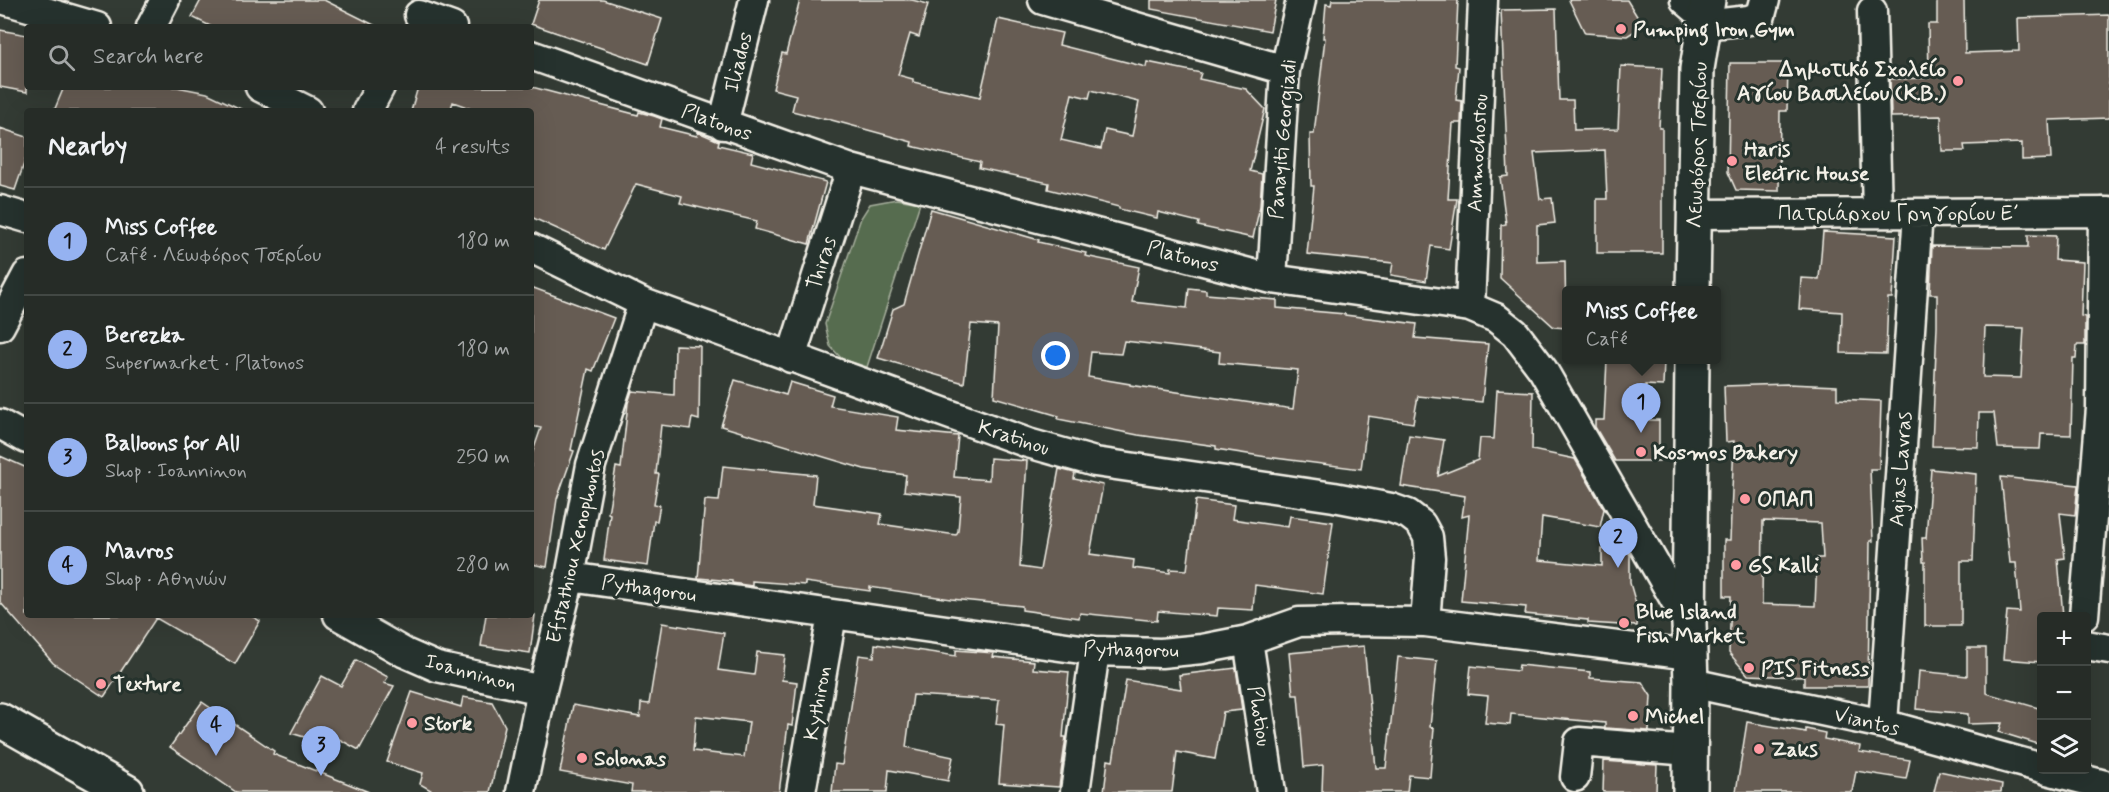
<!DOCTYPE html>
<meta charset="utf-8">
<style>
:root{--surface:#262c27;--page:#2e342f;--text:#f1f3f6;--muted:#a4a7a7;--line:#424844;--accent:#95b2f1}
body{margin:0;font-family:Mynerve,sans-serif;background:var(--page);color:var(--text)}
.controls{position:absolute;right:18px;bottom:18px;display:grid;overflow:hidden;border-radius:6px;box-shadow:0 6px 24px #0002}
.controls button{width:54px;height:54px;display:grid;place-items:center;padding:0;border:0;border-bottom:2px solid var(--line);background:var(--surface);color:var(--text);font:30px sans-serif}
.you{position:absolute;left:1056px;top:356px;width:21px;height:21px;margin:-15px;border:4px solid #fff;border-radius:50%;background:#1a73e8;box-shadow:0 0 0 9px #1a73e833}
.badge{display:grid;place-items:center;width:39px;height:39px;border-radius:50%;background:var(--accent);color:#111;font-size:20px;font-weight:700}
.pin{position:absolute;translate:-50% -50px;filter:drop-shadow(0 2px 3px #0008)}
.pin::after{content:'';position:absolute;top:32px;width:21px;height:18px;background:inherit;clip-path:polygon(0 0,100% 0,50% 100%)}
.popup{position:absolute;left:1562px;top:286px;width:159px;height:78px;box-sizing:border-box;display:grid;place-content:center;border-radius:6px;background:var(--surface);filter:drop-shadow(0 2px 4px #0005);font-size:20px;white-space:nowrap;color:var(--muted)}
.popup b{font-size:22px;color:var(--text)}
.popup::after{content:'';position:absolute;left:50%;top:100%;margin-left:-12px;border:12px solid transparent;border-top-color:var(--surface)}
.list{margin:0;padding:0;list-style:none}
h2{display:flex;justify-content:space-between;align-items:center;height:78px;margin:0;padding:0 24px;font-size:26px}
h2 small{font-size:20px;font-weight:400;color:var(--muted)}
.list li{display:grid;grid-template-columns:39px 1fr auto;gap:18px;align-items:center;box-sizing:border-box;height:108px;padding:0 24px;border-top:2px solid var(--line)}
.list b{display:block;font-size:22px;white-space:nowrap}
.list p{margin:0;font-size:20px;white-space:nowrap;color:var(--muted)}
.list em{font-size:20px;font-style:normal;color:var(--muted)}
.icon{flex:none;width:33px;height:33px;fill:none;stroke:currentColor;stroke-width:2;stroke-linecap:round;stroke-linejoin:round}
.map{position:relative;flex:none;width:2109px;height:792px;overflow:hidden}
.search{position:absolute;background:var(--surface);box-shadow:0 6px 24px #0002;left:24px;top:24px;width:510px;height:66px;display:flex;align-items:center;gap:15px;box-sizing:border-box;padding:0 21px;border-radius:6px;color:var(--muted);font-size:22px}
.panel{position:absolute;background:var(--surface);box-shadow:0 6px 24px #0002;left:24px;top:108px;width:510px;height:510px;border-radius:6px}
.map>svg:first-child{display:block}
</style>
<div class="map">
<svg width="2109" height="792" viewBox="0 0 2109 792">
<rect width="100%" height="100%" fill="#333b34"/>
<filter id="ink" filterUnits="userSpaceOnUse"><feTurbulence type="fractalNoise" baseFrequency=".0167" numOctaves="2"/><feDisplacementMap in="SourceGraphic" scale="12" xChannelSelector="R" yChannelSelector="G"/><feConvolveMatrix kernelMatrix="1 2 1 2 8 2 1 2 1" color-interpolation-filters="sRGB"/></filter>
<g filter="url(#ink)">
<path fill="#576c50" stroke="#a6ae9c" stroke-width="1.5" d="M897 199 920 203 867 367 842 359 830 346 825 324 861 218 870 204Z"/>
<path fill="#665b52" stroke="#f4f1e8" stroke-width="1.5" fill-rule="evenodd" d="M201 0H324L378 27H212L192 17Z
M539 0H603L662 19 648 64 531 24Z
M800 0H912L928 4 919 37 910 34 898 75 913 79V82L980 97 998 19 1062 33 1059 45 1146 67 1147 62 1201 73 1199 79 1246 89 1265 109 1250 171 1262 174 1260 206 1253 238 1198 226 1199 222 1158 212 1157 218 1119 209V207L1048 189 1049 183 979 168 980 162 911 146 912 142 824 118V119L792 111 796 95 773 89 782 53 786 54ZM1091 90 1139 102 1132 136 1105 130 1101 149 1061 140 1072 94 1089 98Z
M1151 0H1276L1270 31 1151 9Z
M1332 0H1458L1455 66 1459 67 1456 100 1462 101 1461 123H1453L1448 199H1457L1449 249 1431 246 1426 281 1391 275 1393 263 1307 254 1314 186H1311L1310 134H1314L1325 38H1323L1326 4 1331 5Z
M1569 0H1627L1643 26 1627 36 1585 33Z
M1942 0H1964L1965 53 2019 51 2018 18 2109 15V118L2049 120 2051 159 2022 160V143L1964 145 1965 151H1942L1941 116 1891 117 1890 79 1929 78 1928 24H1937V1Z
M1556 9 1559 100H1573L1574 130 1618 129 1621 66 1662 68 1659 128H1662V253H1597V199H1607L1605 150 1534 153 1540 199 1552 198 1555 223 1537 225V262L1565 261 1566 328 1554 327 1500 278 1501 225 1506 224 1500 177 1508 176 1501 10Z
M0 30 27 35V92L0 87Z
M1730 63H1788L1787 111H1780L1779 191 1736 190 1728 172Z
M64 87H177L207 93 245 111H54Z
M418 87H532L638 115 639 112 654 116 662 119 660 127 697 136 698 132 719 141 718 145 753 153 751 162 826 182 809 244 755 229 757 221 680 203 682 196 636 184 604 250 531 217V111H478L453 102 450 111H411Z
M0 128 27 137V155L15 190 0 186Z
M931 209 1039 240 1038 242 1086 253 1085 256 1139 267 1132 302 1187 308 1189 288 1206 290V294L1277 300V308L1345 314V315L1417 324 1415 338 1488 344 1482 402 1418 396 1413 423 1368 416 1361 469 1267 457 1216 449V446L1138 435 1058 419 1059 416 994 397 998 326 971 324 964 383 878 358 893 309 904 304ZM1124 341 1220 352 1219 363 1298 370 1293 409 1130 385V384L1088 377 1091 352 1121 354Z
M1823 232 1896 236 1892 298H1888L1886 354 1841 353 1842 312 1799 309 1801 278 1819 279Z
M2028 235 2056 236 2055 260 2083 262 2081 316 2085 317V345H2077L2076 358H2073L2071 435 2041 434 2040 449 1998 448 1994 413H1979L1978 447 1932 446 1937 326V294H1930L1932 246 2028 247ZM1985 327 2024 328 2021 378 1983 377Z
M531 287 614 318 593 371 588 369 571 450 574 451 557 499 547 567 531 564V457L541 428 531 426Z
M675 345 700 346 699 420 692 418 690 429 661 425 656 474H659L654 504 660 505 657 521H654L648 566 604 560 610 514 608 513 616 467 621 468 628 403 632 391 674 395Z
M1607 360H1664L1663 386 1645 385 1642 420H1659V461H1615L1595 427V420H1604Z
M735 380 786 395 790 382 833 395 830 406 898 417 896 430 958 436 954 477 989 480 990 458 1027 461 1020 567 1040 570 1059 469 1075 473 1074 479 1103 485 1090 554 1134 560 1133 568 1170 573V569L1187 570 1196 500 1234 505 1232 519 1288 527 1290 516 1333 522 1323 594 1255 585 1253 610 1218 608 1217 616 1158 611 1157 621 1080 613 1079 618 1022 610V606L951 599 870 587V591L805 582V585L752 581V586L732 583V581L698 578 705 500 719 501 723 466 816 475 813 504 882 514 880 524 956 535 958 531 961 497 904 491 906 475 864 469 721 426Z
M1788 384 1837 386V399L1881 401 1879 469H1870L1873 541H1870L1868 686H1804V677L1748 675 1729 653 1731 596H1724V540H1730L1734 441 1726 442 1724 386ZM1763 521 1821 523 1823 558H1817L1815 606 1762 604Z
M1497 390 1533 392 1532 450 1575 459 1604 509 1600 527 1542 517 1539 560 1602 566V549L1627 550 1630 555V583L1638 611 1637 626 1588 623V620L1525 614 1526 607 1461 601 1469 515 1462 517 1465 496 1401 486 1409 435 1444 440 1438 476 1478 460 1480 438 1494 439Z
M0 456 27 468V615H250L260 621 235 664 156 618 104 697 53 663 0 602Z
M1931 469 1976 474 1973 561H1961V626H1925V562H1923L1922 538H1926Z
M2001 477 2078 485 2075 515 2060 513 2065 558 2058 559 2063 616H2042V662L2003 659 2007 611 2020 612 2016 563H2010Z
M486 615H535L530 653 481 646Z
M662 623 724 633 718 670 754 675 757 652 785 655 782 680 797 682 792 726 788 725 779 792H631L632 785 560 772 573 705 640 717 641 703 649 704ZM696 716 749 722 744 757 693 751Z
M875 644 956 656V650L994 653 993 657 1034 661 1033 669 1069 672 1063 737H1066L1059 787 999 783 1004 725 996 724 999 700 913 695 906 747 953 757 948 781 889 770 887 792H832L835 764 842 765 859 655 874 657Z
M1364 646 1376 768H1386L1398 657 1437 661 1430 727 1434 728 1430 777 1409 775 1407 792H1322L1323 765 1304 767 1298 695H1293L1289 653Z
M1967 648H1986V693L2042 709V732L2038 744 1999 732 2002 723 1968 724V714L1916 709 1919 671 1967 676Z
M356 660 388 677 384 683 394 686 359 750 317 727 311 739 291 733 322 676 341 686Z
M1519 665 1590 672V678L1642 682 1651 696 1649 731 1605 728V723L1511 714 1510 725 1485 723 1488 696 1468 694 1471 666 1518 671Z
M1236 668 1242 710 1223 712 1215 759 1177 752 1172 792H1104L1108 760 1113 761 1126 680 1181 689 1179 675Z
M412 692 461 707 463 697 492 702 505 726 490 792H434L420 784 423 773 387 762Z
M202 702 274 751 273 754 369 792H236L170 747Z
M1747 722 1806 732V729L1825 733 1824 739 1860 746 1859 752 1910 760 1906 779 1856 771 1852 792H1736Z
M1604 761 1657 765 1656 792H1603Z
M1939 771 2002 784 2001 792H1934Z"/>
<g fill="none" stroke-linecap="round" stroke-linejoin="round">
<defs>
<path id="minor" d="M5 0 97 27
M1043 0 1285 70
M1685 0 1705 17
M1872 11 1877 213
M419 15 452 27
M1704 25 1749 20 1761 15 1765 0
M151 27 165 0
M531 55 851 169 1272 279 1470 307 1496 318 1515 333 1543 370 1689 624
M260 87 308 111
M367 111 380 87
M723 125 754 0
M0 210 27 218
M1694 214 2109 212
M531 248 643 303 1028 443 1095 462 1334 497 1391 508 1408 514 1421 524 1428 537 1430 558 1425 622
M1272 279 1285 70 1301 0
M1470 307 1483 0
M0 326 27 275
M791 358 851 169
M0 424 27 439
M570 577 1095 651 1161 653 1202 649 1248 640 1299 622 1350 621 1425 622 1690 655
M338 615 405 653 437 667 542 690
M2084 616 2101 408 2103 212
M1248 640 1271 792
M2086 645 2109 649
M1691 683 1883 724 2042 768
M1883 724 1918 213
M2047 770 2109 786
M1575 777 1579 742 1690 751
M521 792 542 690 570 577 591 465 643 303
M801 792 832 615
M1075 792 1095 651"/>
<path id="major" d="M1693 290 1697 69 1708 0
M0 720 127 792
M1690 792 1691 683 1689 624 1692 360"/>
</defs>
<use href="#minor" stroke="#f4f1e8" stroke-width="33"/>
<use href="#major" stroke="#f4f1e8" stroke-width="38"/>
<use href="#minor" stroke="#26332d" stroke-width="28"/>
<use href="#major" stroke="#26332d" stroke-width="33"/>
</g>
</g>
<g fill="#ff9aa2" stroke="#26332d" stroke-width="2">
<circle cx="1621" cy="29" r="6"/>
<circle cx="1958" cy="81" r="6"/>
<circle cx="1732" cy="161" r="6"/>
<circle cx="1641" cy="452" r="6"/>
<circle cx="1745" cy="499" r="6"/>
<circle cx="1736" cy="565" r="6"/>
<circle cx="1624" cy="623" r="6"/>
<circle cx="1749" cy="668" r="6"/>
<circle cx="101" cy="684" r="6"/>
<circle cx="1633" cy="716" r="6"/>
<circle cx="412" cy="723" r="6"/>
<circle cx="1759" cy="749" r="6"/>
<circle cx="582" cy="758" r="6"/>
</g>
<g text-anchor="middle" stroke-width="6" stroke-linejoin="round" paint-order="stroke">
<g font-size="21" font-weight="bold" fill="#f4f1e8" stroke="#26332d" text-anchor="start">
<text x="1633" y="36">Pumping Iron Gym</text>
<text x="1946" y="76" text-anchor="end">Δημοτικό Σχολείο<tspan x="1946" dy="24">Αγίου Βασιλείου (Κ.Β.)</tspan></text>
<text x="1744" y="156">Haris<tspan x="1744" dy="24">Electric House</tspan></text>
<text x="1653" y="459">Kosmos Bakery</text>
<text x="1757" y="506">ΟΠΑΠ</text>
<text x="1748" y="572">GS Kalli</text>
<text x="1636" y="618">Blue Island<tspan x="1636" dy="24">Fish Market</tspan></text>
<text x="1761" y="675">PIS Fitness</text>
<text x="113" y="691">Texture</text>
<text x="1645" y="723">Michel</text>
<text x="424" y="730">Stork</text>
<text x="1771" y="756">Zaks</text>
<text x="594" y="765">Solonas</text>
</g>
<g font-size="21" fill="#f4f1e8" stroke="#26332d">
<text transform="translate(738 62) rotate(-76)" y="7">Iliados</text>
<text transform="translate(717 122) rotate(20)" y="7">Platonos</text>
<text transform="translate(1282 139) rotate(-85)" y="7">Panayiti Georgiadi</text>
<text transform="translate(1697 145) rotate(-88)" y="7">Λεωφόρος Τσερίου</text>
<text transform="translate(1477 153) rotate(-87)" y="7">Ammochostou</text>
<text x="1902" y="220">Πατριάρχου Γρηγορίου Ε΄</text>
<text transform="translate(1183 256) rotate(15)" y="7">Platonos</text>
<text transform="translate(821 263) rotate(-72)" y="7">Thiras</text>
<text transform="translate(1014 437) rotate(18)" y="7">Kratinou</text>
<text transform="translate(1900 469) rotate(-86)" y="7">Agias Lavras</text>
<text transform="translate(575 546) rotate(-77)" y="7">Efstathiou Xenophontos</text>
<text transform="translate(649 588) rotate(8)" y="7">Pythagorou</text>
<text transform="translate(1131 649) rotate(1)" y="7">Pythagorou</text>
<text transform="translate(471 672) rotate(15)" y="7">Ioanninon</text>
<text transform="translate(817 703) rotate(-80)" y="7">Kythiron</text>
<text transform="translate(1260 716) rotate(81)" y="7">Photiou</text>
<text transform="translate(1867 721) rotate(13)" y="7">Viantos</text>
</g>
</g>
</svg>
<div class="controls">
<button>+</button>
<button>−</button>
<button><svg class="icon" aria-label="layers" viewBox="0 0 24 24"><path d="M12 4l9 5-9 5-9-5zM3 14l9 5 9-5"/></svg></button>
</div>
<div class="you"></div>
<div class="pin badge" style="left:1641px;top:433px">1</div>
<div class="popup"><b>Miss Coffee</b>Café</div>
<div class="pin badge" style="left:1618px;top:568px">2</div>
<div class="pin badge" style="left:321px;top:776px">3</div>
<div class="pin badge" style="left:216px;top:756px">4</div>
<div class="search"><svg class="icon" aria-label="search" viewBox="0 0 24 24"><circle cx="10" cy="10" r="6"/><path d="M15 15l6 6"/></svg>Search here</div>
<section class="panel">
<h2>Nearby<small>4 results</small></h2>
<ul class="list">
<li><span class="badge">1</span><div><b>Miss Coffee</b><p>Café · Λεωφόρος Τσερίου</p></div><em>180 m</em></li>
<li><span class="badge">2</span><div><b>Berezka</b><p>Supermarket · Platonos</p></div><em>180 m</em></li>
<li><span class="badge">3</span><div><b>Balloons for All</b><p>Shop · Ioanninon</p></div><em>250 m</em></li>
<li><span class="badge">4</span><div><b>Mavros</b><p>Shop · Αθηνών</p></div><em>280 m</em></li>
</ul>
</section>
</div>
